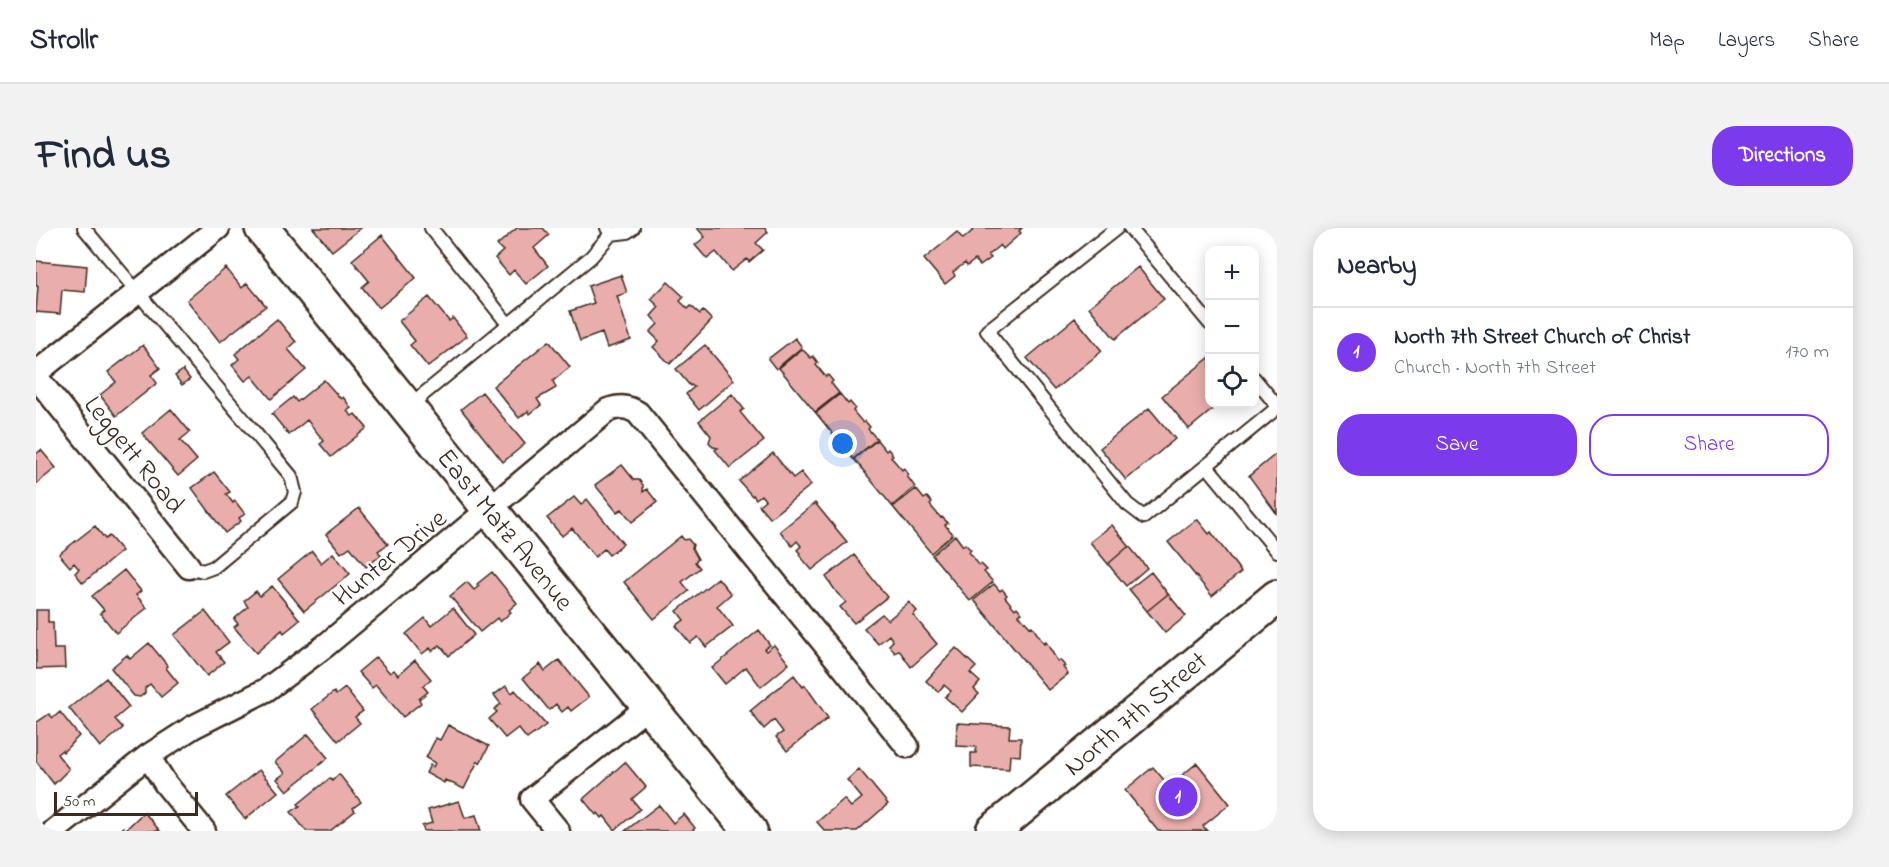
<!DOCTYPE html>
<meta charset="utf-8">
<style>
:root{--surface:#fff;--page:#f2f2f3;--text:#1f2937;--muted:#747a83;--line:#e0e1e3;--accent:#7c3aed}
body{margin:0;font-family:"Indie Flower",sans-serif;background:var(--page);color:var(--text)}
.controls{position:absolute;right:18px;top:18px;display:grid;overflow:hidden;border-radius:12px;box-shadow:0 3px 15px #0003}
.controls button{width:54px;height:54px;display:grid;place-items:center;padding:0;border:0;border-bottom:2px solid var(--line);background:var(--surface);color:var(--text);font:30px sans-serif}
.scale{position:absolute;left:18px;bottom:15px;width:144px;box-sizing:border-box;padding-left:6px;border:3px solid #3b2a1e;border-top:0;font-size:16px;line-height:21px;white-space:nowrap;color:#3b2a1e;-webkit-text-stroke:4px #fff;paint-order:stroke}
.you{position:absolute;left:807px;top:216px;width:21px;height:21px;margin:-15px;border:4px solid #fff;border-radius:50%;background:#1a73e8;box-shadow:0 0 0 9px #1a73e833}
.badge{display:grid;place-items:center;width:39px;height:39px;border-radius:50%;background:var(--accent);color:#fff;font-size:20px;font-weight:700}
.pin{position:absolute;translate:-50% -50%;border:3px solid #fff;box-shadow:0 2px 6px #0006}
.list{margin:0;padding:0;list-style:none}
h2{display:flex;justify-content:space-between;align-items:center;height:78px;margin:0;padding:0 24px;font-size:26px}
h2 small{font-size:20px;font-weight:400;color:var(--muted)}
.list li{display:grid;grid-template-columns:39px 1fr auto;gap:18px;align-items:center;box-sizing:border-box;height:90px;padding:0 24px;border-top:2px solid var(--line)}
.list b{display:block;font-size:22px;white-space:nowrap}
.list p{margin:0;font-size:20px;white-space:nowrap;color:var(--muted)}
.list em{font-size:20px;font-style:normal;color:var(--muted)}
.actions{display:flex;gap:12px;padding:18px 24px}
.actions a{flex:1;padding:14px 0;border:2px solid var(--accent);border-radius:24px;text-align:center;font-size:21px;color:var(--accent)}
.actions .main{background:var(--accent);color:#fff}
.icon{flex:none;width:33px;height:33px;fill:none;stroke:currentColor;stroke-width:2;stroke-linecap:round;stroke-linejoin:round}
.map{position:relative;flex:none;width:1241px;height:603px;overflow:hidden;border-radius:24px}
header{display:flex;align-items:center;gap:36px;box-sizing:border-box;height:84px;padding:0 30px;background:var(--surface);border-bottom:2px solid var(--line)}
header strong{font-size:28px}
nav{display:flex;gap:33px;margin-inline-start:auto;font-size:21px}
.intro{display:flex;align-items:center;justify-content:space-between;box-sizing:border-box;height:144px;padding:0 36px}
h1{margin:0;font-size:42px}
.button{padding:15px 27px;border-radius:24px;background:var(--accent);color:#fff;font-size:21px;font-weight:700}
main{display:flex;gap:36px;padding:0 36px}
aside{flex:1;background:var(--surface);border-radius:24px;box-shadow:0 3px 15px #0003}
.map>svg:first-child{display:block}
</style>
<header>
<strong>Strollr</strong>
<nav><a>Map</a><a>Layers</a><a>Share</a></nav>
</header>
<div class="intro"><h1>Find us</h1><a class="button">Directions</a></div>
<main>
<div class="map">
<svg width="1241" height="603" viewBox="0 0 1241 603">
<rect width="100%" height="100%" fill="#fff"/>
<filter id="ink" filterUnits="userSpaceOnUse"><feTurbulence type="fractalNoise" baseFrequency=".0167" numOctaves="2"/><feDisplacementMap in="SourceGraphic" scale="12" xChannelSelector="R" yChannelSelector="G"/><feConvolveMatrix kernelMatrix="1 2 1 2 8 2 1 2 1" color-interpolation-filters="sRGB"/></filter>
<g filter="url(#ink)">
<path fill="#e9aeab" stroke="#3b2a1e" stroke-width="1.5" d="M277 0H325L296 23Z
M481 0H507L513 7 498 20 512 38 490 56 478 42 473 47 459 30 467 23 461 17Z
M661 0H729L732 4 720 15 727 22 713 34 711 31 696 43 680 24 671 31 659 17 669 9Z
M940 0H986L983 3 985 5 967 21 964 17 952 27 955 30 944 38 939 32 931 38 929 35 917 44 919 48 909 56 888 31 921 4 927 11Z
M346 7 380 50 343 80 326 59 333 53 316 32Z
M0 33 51 38 49 64 26 62 24 86 0 84 2 58H0Z
M1102 39 1128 71 1079 111 1053 79Z
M190 40 206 60 211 55 230 78 184 114 151 72Z
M585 47 591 65 581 68 595 112 571 120 566 105 544 113 534 83 558 75 552 58Z
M632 54 648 69 644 73 652 81 655 78 664 86 667 83 676 92 634 136 617 119 623 113 614 104 622 96 615 88 623 79 615 71Z
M393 69 413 93 417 90 431 108 392 139 374 117 379 113 363 93Z
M1039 90 1066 123 1018 162 991 130Z
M241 91 260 114 252 121 270 142 235 171 216 148 209 153 196 137 203 131 199 126Z
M759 110 766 119 740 141 732 131Z
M513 113 534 139 517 153 520 160 501 171 505 177 494 186 492 183 483 190 457 158Z
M107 117 124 140 115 147 121 155 80 188 64 167 80 154 72 144Z
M669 117 698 152 663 182 650 166 658 159 655 157 654 158 640 141Z
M766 121 775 130 777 128 782 135 780 137 790 149 792 147 797 153 795 155 803 165 779 184 743 140Z
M1174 129V176H1183L1153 201 1126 168Z
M147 142 154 151 146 157 139 148Z
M288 152 305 171 307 169 315 180 311 183 316 188 319 186 331 200 295 229 284 216 288 213 271 192 253 207 236 186 257 169 261 174Z
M446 164 489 216 467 234 425 181Z
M696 166 708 181 704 184 728 213 694 240 679 222 682 220 677 219 673 214 675 208 663 193Z
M804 166 812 176 814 174 819 180 817 183 827 195 829 193 834 199 832 201 841 211 817 231 780 185Z
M1113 180 1139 211 1090 252 1064 220Z
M135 181 154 204 144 212 161 232 142 248 106 205Z
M841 212 850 223 852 221 857 227 855 229 866 242 868 240 873 247 871 248 879 259 856 278 818 231Z
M5 222 20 240 0 256V226Z
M737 225 757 250 765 244 775 257 734 290 723 277 729 272 725 267 720 271 717 267 716 268 703 253Z
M1241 225V286L1213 248Z
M586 237 598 252H603L607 257V264L611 261 621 274 596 294 586 281 581 284 559 257Z
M178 244 194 264 190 266 197 275 199 273 209 286 203 290 205 293 189 305 156 260Z
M880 261 888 271 891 269 896 275 894 277 905 290 906 289 912 295 909 297 917 306 895 325 857 279Z
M538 269 545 277 551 271 587 316 573 327 568 321 559 329 536 300 526 308 511 290Z
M779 275 811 314 776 342 763 327 764 325 761 322 765 318 761 313 756 318 744 303Z
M323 280 352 316 342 323 345 327 330 339 314 319 305 325 290 306Z
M1161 291 1173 306 1175 304 1205 344 1176 368 1132 314Z
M1076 297 1093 318 1072 336 1054 314Z
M59 298 69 311 73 308 86 323 47 355 39 345 43 341 38 335 34 339 23 326Z
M919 307 927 318 929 316 935 322 933 324 943 337 945 336 951 342 948 344 957 354 934 373 896 327Z
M645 308 648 312 652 311 657 317 656 320 662 331 659 334 664 340 646 354 653 363 618 391 588 354Z
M1093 318 1111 340 1090 358 1072 336Z
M276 323 285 335 297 325 314 346 268 383 242 351Z
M818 327 851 369 818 395 804 379 810 374 801 365 790 349Z
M88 342 105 363 100 367 111 380 80 405 64 385 68 382 56 368Z
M456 344 481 375 473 382 475 384 464 394 461 390 444 404 414 368 431 354 438 362 443 358 441 356Z
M1115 344 1132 366 1111 383 1093 361Z
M682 350 695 366 681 378 697 398 670 419 662 409 654 415 640 398 648 392 641 383Z
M958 356 964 363 966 361 971 367 969 369 979 381 981 379 986 385 983 387 994 399 996 398 1008 416 1010 414 1022 434 1024 432 1029 438 1027 439 1032 446 1012 462 938 372Z
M236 358 264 392 248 405 246 402 220 425 198 399 202 396 198 391 212 379 208 373 220 363 224 368Z
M1132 366 1150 388 1129 405 1111 383Z
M873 374 881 383 877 387 901 416 875 439 863 422 859 425 853 417 857 413 853 407 842 416 828 400 846 386 852 392Z
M417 380 438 407 413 428 404 417 396 423 394 420 386 426 370 406 389 390 395 398Z
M0 382H12V394H17L18 421H28L29 440 0 441Z
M169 383 193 414 180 424 188 434 171 448 138 407Z
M723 402 734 417 728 421 730 423 738 417 753 436 725 459 710 439 689 456 676 440Z
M113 415 132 438 130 440 142 455 125 469 114 456 109 460V465L104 469 98 468 75 440 91 427 94 431Z
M920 420 940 439 934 445 944 454 938 461 943 466 926 484 909 469 915 463 908 457 902 464 890 453Z
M340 429 354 445 358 442 362 447 379 432 395 451 387 458 392 464 383 471 385 475 367 489 340 457 336 460 322 444Z
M523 432 553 469 535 483 532 479 526 484 520 476 513 482 487 450 504 436 509 443Z
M758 447 767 459 769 457 792 490 751 523 740 509 747 504 738 492 728 501 714 483Z
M70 450 93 479 79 491 87 500 64 519 33 480Z
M470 458 476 465 479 462 510 497 491 511 482 500 469 510 453 491 461 484 458 481 465 476 458 467Z
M309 460 327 483 319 489 324 495 302 513 276 481 298 464 300 467Z
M24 484 43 508 27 524 26 522 21 526 33 541 18 556 0 533V495L13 486 17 490Z
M921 495 974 498 973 510H985L984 528 974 527 973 541 935 539V525H940V519L920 518Z
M412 497 453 518 444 535 442 533 428 561 409 552 408 555 390 545 394 537 397 539 399 535 390 530 400 510 404 512Z
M272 506 292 530 251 563 241 551 249 545 239 534Z
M589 534 610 559 596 571 604 581 579 602 568 588 566 590 562 585 560 587 547 571Z
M1161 535 1194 576 1167 598 1171 603H1122L1089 562 1117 539 1133 558Z
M823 541 852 576 821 603H789L781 594 808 571 815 579 826 570 811 552Z
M223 542 242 564 209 591 190 568Z
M303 546 325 574 317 580 319 583 294 603H270L255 584 264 578 262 576 294 550 296 553Z
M423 573 429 590 440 587 445 603H388L386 598 396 595 392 582Z
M623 577 637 595 648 586 659 600 656 603H589Z
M108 584 124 603H83L87 599 89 602Z"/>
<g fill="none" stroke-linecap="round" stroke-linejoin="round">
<defs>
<path id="lane" d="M48 0 255 248 259 264 256 274 178 339 167 343 153 339
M395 0 472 96
M571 0 575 6 591 4 597 0
M1081 0 951 103 1091 276 1108 289 1241 180
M1094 0 1174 96
M1218 150 1241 178
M373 178 555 29 575 6
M1171 238 1241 323"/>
<path id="street" d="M0 145 182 0
M0 149 153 339
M112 528 129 555 168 603
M18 603 112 528 157 499 230 462 289 418 572 182C584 178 591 178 602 185L871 518
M522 603 496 571 613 478"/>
<path id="secondary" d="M226 0 714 603
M957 603 1241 369"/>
</defs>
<use href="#lane" stroke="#3b2a1e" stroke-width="16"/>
<use href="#street" stroke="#3b2a1e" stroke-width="27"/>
<use href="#secondary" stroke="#3b2a1e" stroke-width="38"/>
<use href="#lane" stroke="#fff" stroke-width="12"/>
<use href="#street" stroke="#fff" stroke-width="22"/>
<use href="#secondary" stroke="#fff" stroke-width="33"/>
</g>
</g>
<g text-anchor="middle" stroke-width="4.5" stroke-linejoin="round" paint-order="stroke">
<g font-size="27" fill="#3b2a1e" stroke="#fff">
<text transform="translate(99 226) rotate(51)" y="9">Leggett Road</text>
<text transform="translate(470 301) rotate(51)" y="9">East Matz Avenue</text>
<text transform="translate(353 329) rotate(-39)" y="9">Hunter Drive</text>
<text transform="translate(1099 485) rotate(-40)" y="9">North 7th Street</text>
</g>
</g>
</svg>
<div class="controls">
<button>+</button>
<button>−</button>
<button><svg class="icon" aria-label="locate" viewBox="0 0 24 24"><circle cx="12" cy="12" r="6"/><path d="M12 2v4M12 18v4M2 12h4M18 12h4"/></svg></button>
</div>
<div class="scale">50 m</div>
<div class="you"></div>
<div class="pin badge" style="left:1142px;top:569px">1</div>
</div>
<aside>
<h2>Nearby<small></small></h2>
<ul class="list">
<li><span class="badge">1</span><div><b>North 7th Street Church of Christ</b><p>Church · North 7th Street</p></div><em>170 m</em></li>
</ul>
<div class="actions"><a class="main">Save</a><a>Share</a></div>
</aside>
</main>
